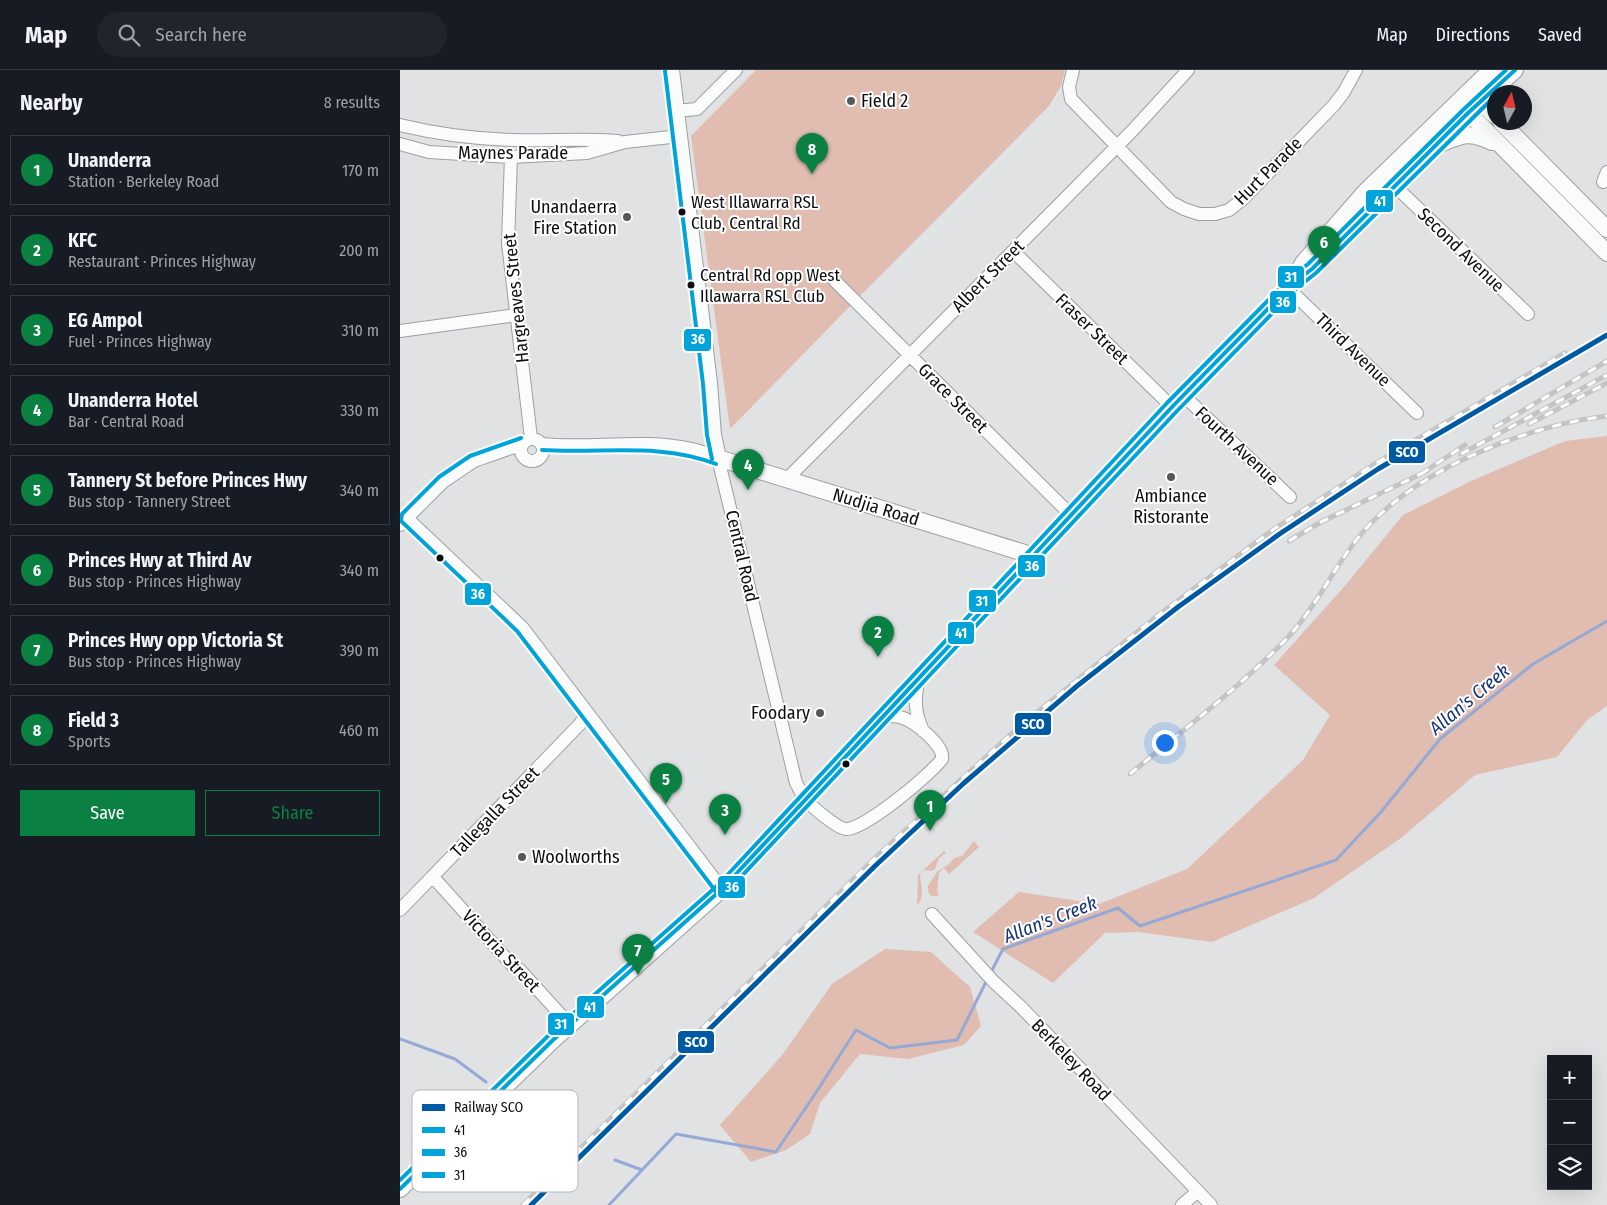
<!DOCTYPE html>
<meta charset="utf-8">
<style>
:root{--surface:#171b24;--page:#20242c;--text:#f1f3f6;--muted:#9ea1a6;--line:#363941;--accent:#0b8043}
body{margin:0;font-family:"Fira Sans Condensed",sans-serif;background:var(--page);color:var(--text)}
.controls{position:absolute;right:15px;bottom:15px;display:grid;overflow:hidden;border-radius:0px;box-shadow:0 5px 20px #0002}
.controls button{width:45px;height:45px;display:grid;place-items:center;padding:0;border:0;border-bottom:1px solid var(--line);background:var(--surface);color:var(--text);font:25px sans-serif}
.compass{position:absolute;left:1087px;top:15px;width:45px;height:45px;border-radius:50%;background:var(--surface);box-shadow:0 5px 20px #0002;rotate:8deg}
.you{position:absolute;left:764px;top:672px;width:18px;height:18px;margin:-12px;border:4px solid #fff;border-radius:50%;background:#1a73e8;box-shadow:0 0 0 8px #1a73e833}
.badge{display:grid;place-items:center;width:32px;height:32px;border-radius:50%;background:var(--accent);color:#fff;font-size:16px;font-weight:700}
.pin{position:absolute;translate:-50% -41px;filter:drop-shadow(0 1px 2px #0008)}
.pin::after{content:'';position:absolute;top:26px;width:18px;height:15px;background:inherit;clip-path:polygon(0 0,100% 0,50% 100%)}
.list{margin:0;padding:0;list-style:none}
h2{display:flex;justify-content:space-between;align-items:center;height:65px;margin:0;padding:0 20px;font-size:21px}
h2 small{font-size:16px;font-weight:400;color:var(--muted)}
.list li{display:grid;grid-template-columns:32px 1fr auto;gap:15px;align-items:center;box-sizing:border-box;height:70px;margin:0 10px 10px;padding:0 10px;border:1px solid var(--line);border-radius:0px}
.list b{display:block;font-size:19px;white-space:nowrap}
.list p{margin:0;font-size:16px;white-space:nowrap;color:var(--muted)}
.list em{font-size:16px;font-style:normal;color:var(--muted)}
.actions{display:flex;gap:10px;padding:15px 20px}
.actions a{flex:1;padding:11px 0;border:1px solid var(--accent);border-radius:0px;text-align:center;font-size:18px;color:var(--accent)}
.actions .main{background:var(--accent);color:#fff}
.icon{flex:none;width:28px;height:28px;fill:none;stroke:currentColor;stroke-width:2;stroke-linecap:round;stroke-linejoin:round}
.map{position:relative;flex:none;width:1207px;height:1135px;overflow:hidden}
header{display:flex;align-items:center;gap:30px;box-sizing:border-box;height:70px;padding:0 25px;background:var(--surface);border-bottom:1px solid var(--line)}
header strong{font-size:24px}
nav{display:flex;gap:28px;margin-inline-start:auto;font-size:18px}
.search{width:350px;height:45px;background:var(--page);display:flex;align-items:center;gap:12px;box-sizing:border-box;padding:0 18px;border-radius:28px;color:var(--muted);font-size:19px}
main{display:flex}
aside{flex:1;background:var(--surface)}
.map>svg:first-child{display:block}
</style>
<header>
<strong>Map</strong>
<div class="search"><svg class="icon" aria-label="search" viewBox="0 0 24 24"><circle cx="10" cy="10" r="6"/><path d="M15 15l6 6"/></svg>Search here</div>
<nav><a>Map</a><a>Directions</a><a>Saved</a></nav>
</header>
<main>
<aside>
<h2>Nearby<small>8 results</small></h2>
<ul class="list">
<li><span class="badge">1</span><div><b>Unanderra</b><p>Station · Berkeley Road</p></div><em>170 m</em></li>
<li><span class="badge">2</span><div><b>KFC</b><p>Restaurant · Princes Highway</p></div><em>200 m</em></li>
<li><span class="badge">3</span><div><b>EG Ampol</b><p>Fuel · Princes Highway</p></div><em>310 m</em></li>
<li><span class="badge">4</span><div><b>Unanderra Hotel</b><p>Bar · Central Road</p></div><em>330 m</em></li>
<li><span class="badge">5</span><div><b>Tannery St before Princes Hwy</b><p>Bus stop · Tannery Street</p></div><em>340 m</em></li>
<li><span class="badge">6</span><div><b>Princes Hwy at Third Av</b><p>Bus stop · Princes Highway</p></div><em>340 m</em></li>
<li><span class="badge">7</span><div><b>Princes Hwy opp Victoria St</b><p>Bus stop · Princes Highway</p></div><em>390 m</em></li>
<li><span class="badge">8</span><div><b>Field 3</b><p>Sports</p></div><em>460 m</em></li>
</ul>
<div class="actions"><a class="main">Save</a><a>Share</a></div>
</aside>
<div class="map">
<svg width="1207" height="1135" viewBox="0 0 1207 1135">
<rect width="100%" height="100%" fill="#e0e2e4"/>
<path fill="#e1bcb1" d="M356 0H665L661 16 649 36 459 227 330 359 291 66Z
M1207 366V636L1188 649 1157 687 1075 705 1001 768 914 828 812 872 738 862 705 863 653 913 573 862 619 822 699 834 787 799 903 690 930 645 874 595 944 517 1003 445 1071 411 1165 371Z
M574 771 579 777 549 804 544 798 539 803 537 822 539 825 536 826H531L528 821V816L537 802 549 794 554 788 562 786Z
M544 781 546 783 539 788 535 799 532 801 524 800 520 804C520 815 526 825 517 836L518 805Z
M485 879 531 882 570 917 581 956 564 975 508 989 460 984 420 1033 410 1064 386 1080 351 1092 320 1055 383 984 432 914Z"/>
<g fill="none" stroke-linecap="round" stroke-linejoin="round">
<path stroke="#94a9d4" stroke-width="3" d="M590 904 603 879 718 838 740 856 936 790 981 742 1040 669 1133 594 1207 551
M0 969 55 989 86 1012
M114 1034 165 1072
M215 1090 242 1100
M209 1135 276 1064 376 1082 417 1021 456 960 490 978 557 970 587 910"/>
<defs>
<path id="minor" d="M673 0 669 17 671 29 771 132 784 139 799 144H815L829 140 843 129 934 35 944 22 956 0
M276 41 297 39 336 0
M0 55C37 64 76 69 114 70 149 71 183 68 218 71
M0 74 29 82 111 87 187 83 225 72 280 66
M111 87 108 173 131 368
M1203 112 1207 102
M995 116 1128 244
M613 181 772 337
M435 211 671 445
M888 218 1017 343
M0 261 116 245
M783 325 890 427
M121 380a11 11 0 1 1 22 0a11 11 0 1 1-22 0Z
M142 374C192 379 243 368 292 379 301 381 310 385 318 388L396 713C399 718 402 725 406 730 411 736 438 759 446 759 464 760 530 705 542 689 545 676 515 652 503 648 496 645 490 646 483 647
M386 410 733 60 788 0
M7 448 122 557 322 819
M0 455 43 412 74 391 123 374
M518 609C515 631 514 641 523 661
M33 807 113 896 120 900 170 955
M0 840 180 654 187 642
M532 844 594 912 621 937 811 1135
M782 1135 797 1122"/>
<path id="major" d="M271 0 309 313 313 365 318 388 634 486
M1073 24 1094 45
M1061 35 1207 183
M1101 52 1207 159
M1042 73C1064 64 1070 62 1092 72
M896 206 903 193 966 121 1091 0
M0 1119 153 970 322 819 772 337 893 213 912 199 1068 43 1115 0"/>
</defs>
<use href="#minor" stroke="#9d9fa1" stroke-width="14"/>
<use href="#major" stroke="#9d9fa1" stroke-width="18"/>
<use href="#minor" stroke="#fafbfb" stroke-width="12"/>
<use href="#major" stroke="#fafbfb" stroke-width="16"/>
<defs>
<path id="rail" d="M1129 354 1207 313
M1095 357 1207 291
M1061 384 1207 305
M1021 404 1065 375
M889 471 921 452 1027 401
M730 704C784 659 842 616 890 565 918 534 935 495 962 463 1017 399 1125 356 1207 346
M123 1135 477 786 620 656 756 547 874 459 973 395 1165 283"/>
</defs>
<use href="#rail" stroke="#c4c4c5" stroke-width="5"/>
<use href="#rail" stroke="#fff" stroke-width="3" stroke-dasharray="9" stroke-linecap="butt"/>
<defs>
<path id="bus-1" d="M0 1119 153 970 322 819 772 337 893 213 912 199 1068 43 1115 0"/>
<path id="bus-2" d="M265 1 303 314 307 365 312 389
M121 368 70 386 39 407 2 444 1 451 117 561 317 823 324 825 777 341 897 218 916 203 1094 27
M142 380C200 384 260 372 316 394"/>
<path id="bus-3" d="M0 1110 149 965 318 815 767 333 889 209 908 194 1064 39 1106 0"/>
</defs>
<use href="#bus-1" stroke="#fff" stroke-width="8"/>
<use href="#bus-2" stroke="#fff" stroke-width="8"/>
<use href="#bus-3" stroke="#fff" stroke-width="8"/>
<use href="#bus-1" stroke="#01a4d9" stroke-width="4"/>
<use href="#bus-2" stroke="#01a4d9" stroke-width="4"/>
<use href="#bus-3" stroke="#01a4d9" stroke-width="4"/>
<defs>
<path id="rail-1" d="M131 1135 475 796 564 713 677 616 778 537 881 463 978 399 1207 265"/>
</defs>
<use href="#rail-1" stroke="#fff" stroke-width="9"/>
<use href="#rail-1" stroke="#005aa3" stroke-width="5"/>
</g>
<g fill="#57585a" stroke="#fff" stroke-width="2">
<circle cx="451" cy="31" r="5"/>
<circle cx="227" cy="147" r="5"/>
<circle cx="771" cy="407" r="5"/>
<circle cx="420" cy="643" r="5"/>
<circle cx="122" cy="787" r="5"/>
</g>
<g fill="#0d0e10" stroke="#fff" stroke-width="2">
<circle cx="282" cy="142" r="4.5"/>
<circle cx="291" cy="215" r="4.5"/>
<circle cx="40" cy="488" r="4.5"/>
<circle cx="446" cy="694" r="4.5"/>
</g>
<g text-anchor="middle" stroke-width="4" stroke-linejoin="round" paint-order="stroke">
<g font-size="17" fill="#0d0e10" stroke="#fff" text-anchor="start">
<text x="291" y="138">West Illawarra RSL<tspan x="291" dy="21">Club, Central Rd</tspan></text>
<text x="300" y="211">Central Rd opp West<tspan x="300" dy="21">Illawarra RSL Club</tspan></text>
</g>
<g font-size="18" fill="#0d0e10" stroke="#fff" text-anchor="start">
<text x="461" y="37">Field 2</text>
<text x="217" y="143" text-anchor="end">Unandaerra<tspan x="217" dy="21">Fire Station</tspan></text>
<text x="771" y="432" text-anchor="middle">Ambiance<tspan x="771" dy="21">Ristorante</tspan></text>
<text x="410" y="649" text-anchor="end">Foodary</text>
<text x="132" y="793">Woolworths</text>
</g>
<g font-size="18" fill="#0d0e10" stroke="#fff">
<text x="113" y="89">Maynes Parade</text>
<text transform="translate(868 101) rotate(-45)" y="6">Hurt Parade</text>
<text transform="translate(1061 180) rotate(44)" y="6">Second Avenue</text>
<text transform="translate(588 206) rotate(-45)" y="6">Albert Street</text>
<text transform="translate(116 228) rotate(-96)" y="6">Hargreaves Street</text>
<text transform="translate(692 259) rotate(44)" y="6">Fraser Street</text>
<text transform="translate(953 280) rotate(44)" y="6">Third Avenue</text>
<text transform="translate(553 328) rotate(45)" y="6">Grace Street</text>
<text transform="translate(837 376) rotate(43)" y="6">Fourth Avenue</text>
<text transform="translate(476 437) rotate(17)" y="6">Nudjia Road</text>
<text transform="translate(342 486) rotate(77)" y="6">Central Road</text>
<text transform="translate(95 742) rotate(-46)" y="6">Tallegalla Street</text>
<text transform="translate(101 881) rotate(47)" y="6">Victoria Street</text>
<text transform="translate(671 990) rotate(46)" y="6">Berkeley Road</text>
</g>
<g font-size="19" font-style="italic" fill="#15347a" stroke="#fff">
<text transform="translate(1069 629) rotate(-40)" y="7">Allan's Creek</text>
<text transform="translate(650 849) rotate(-21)" y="7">Allan's Creek</text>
</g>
</g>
<rect x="12" y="1020" width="166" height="102" rx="8" fill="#fff" stroke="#b6b7b7" stroke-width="1"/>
<rect x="22" y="1034" width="23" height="7" fill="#005aa3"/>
<rect x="22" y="1057" width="23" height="6" fill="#01a4d9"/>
<rect x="22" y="1079" width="23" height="7" fill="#01a4d9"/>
<rect x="22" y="1102" width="23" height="6" fill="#01a4d9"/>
<g font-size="14" fill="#0d0e10">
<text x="54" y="1042">Railway SCO</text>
<text x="54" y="1065">41</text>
<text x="54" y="1087">36</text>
<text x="54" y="1110">31</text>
</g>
<g stroke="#fff" stroke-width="2">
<rect x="965" y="119" width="29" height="24" rx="5" fill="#01a4d9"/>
<rect x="877" y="195" width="28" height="24" rx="5" fill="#01a4d9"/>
<rect x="869" y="220" width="28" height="24" rx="5" fill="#01a4d9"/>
<rect x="283" y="258" width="29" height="24" rx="5" fill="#01a4d9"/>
<rect x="988" y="370" width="38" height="24" rx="5" fill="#005aa3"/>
<rect x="617" y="484" width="29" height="24" rx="5" fill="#01a4d9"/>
<rect x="64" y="512" width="28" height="24" rx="5" fill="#01a4d9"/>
<rect x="568" y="519" width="29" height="24" rx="5" fill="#01a4d9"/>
<rect x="547" y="551" width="28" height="24" rx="5" fill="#01a4d9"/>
<rect x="614" y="642" width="38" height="24" rx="5" fill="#005aa3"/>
<rect x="317" y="805" width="29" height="24" rx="5" fill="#01a4d9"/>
<rect x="176" y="925" width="29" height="24" rx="5" fill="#01a4d9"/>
<rect x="147" y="942" width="28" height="24" rx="5" fill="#01a4d9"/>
<rect x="277" y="960" width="38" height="24" rx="5" fill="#005aa3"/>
</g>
<g font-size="14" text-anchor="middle" font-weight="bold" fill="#fff">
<text x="980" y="136">41</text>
<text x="891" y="212">31</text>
<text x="883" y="237">36</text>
<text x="298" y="274">36</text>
<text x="1007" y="387">SCO</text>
<text x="632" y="501">36</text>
<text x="78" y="529">36</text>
<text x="582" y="536">31</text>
<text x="561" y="568">41</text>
<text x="633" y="659">SCO</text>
<text x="332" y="822">36</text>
<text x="190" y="942">41</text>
<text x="161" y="959">31</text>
<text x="296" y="977">SCO</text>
</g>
</svg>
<div class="controls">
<button>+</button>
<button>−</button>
<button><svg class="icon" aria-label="layers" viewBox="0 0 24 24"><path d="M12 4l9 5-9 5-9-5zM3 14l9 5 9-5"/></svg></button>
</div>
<svg class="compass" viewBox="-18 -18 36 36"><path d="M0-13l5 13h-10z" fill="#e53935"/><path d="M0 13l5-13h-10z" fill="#9ea1a6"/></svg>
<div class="you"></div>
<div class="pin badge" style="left:530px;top:761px">1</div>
<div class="pin badge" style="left:478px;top:587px">2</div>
<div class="pin badge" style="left:325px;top:765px">3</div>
<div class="pin badge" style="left:348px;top:420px">4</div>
<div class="pin badge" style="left:266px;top:734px">5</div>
<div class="pin badge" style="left:924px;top:197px">6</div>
<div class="pin badge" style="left:238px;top:905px">7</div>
<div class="pin badge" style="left:412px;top:104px">8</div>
</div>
</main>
